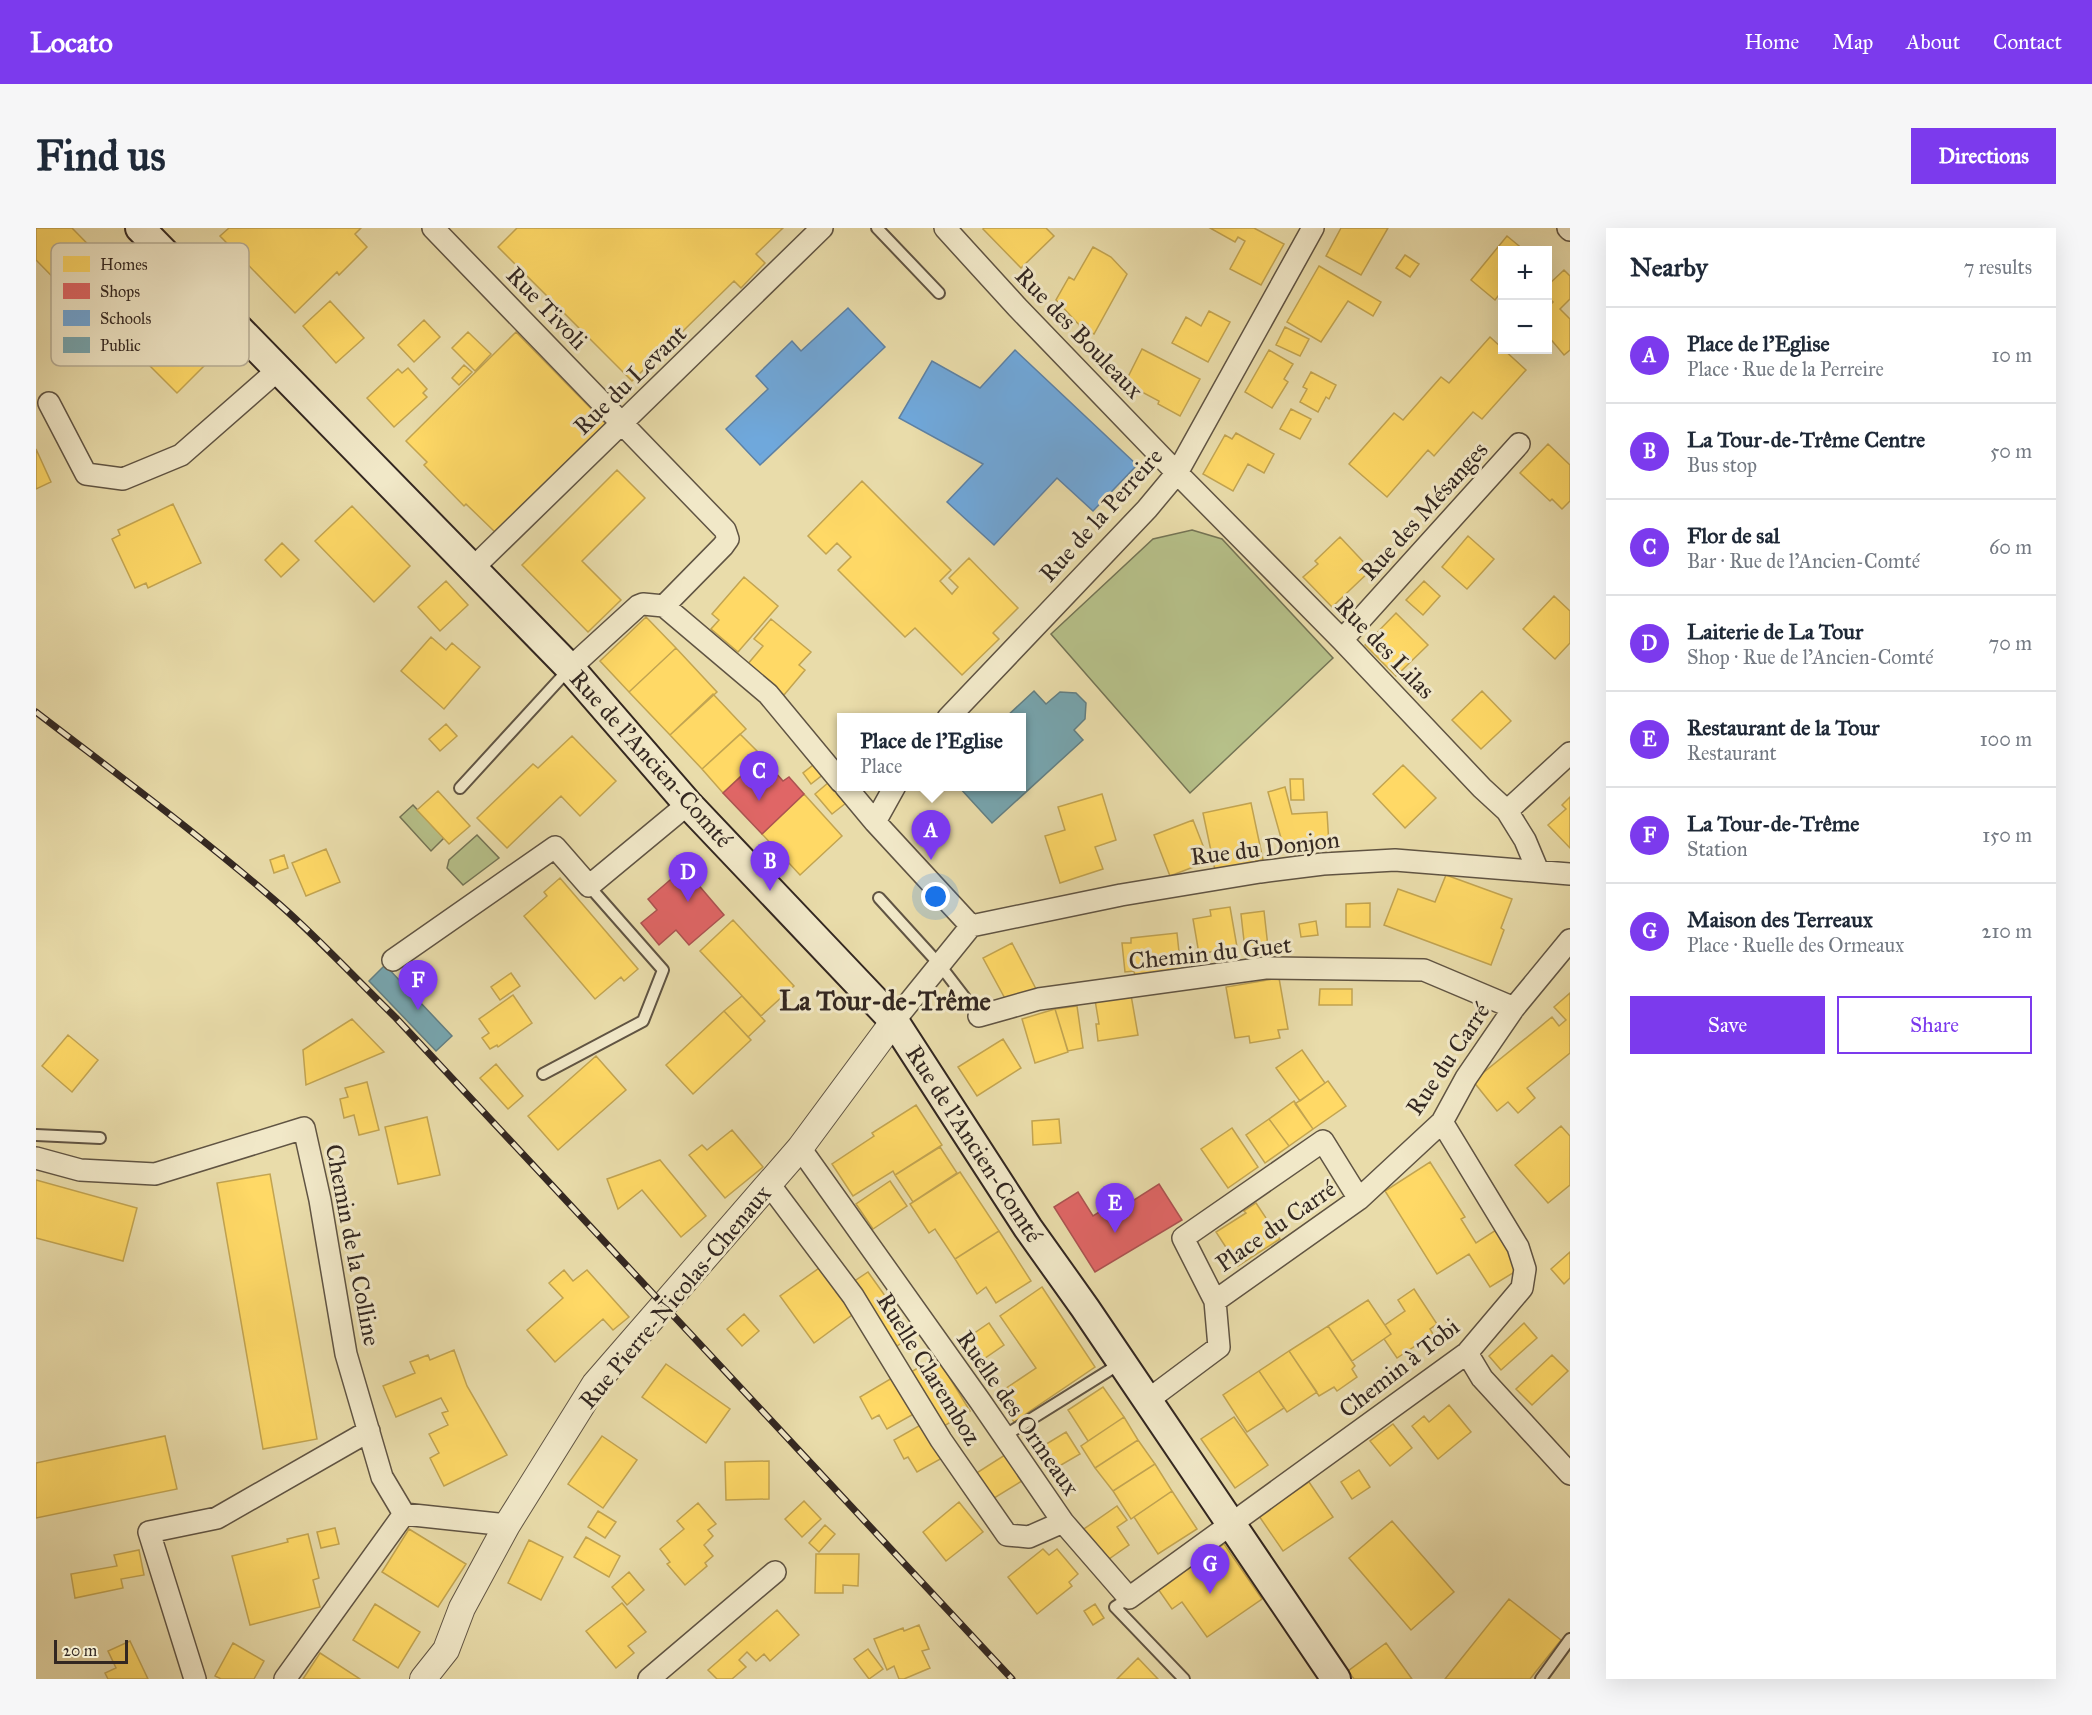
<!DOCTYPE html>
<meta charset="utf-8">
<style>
:root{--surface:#fff;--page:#f6f6f7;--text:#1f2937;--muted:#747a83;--line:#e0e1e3;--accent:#7c3aed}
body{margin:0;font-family:"IM FELL Great Primer",serif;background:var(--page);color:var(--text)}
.controls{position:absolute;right:18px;top:18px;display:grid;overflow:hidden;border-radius:0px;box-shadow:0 6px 24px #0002}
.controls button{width:54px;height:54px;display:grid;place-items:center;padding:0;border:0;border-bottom:2px solid var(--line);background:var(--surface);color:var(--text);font:30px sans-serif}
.scale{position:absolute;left:18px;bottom:15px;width:74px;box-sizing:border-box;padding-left:6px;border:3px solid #332721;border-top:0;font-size:16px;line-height:21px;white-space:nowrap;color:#332721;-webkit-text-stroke:4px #f1e8c8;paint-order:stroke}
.you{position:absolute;left:900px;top:669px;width:21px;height:21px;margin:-15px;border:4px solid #fff;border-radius:50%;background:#1a73e8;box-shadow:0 0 0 9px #1a73e833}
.badge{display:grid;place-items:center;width:39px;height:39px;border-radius:50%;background:var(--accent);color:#fff;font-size:20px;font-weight:700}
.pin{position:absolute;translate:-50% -50px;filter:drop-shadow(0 2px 3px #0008)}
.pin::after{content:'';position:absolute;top:32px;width:21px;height:18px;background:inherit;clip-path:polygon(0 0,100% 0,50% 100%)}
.popup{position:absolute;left:801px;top:485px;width:189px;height:78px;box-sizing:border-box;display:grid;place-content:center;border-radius:0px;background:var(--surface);filter:drop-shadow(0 2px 4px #0005);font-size:20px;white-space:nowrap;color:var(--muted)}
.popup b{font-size:22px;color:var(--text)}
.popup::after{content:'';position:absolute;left:50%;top:100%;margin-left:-12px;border:12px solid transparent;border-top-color:var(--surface)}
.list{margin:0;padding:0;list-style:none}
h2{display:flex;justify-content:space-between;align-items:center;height:78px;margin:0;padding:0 24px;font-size:26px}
h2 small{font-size:20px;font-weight:400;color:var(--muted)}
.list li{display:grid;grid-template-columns:39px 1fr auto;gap:18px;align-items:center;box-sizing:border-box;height:96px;padding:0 24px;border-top:2px solid var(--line)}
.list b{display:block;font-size:22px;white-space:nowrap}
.list p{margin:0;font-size:20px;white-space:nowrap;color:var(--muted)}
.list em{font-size:20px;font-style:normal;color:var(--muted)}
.actions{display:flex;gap:12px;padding:18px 24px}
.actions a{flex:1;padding:14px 0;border:2px solid var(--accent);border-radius:0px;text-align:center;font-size:21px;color:var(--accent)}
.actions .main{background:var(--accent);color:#fff}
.map{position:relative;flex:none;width:1534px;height:1451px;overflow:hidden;border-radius:0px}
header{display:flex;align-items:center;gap:36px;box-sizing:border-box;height:84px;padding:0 30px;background:var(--accent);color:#fff}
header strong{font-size:28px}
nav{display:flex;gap:33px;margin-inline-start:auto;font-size:21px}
.intro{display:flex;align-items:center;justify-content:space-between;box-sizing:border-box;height:144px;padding:0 36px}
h1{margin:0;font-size:42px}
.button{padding:15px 27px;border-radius:0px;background:var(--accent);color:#fff;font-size:21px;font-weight:700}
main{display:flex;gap:36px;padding:0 36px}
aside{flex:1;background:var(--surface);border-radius:0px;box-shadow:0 6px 24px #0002}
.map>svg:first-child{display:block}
</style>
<header>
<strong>Locato</strong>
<nav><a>Home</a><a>Map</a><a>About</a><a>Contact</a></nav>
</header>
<div class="intro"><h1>Find us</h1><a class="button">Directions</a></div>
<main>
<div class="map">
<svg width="1534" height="1451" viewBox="0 0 1534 1451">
<rect width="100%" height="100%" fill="#e9dcaa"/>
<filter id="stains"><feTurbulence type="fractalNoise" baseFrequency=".00333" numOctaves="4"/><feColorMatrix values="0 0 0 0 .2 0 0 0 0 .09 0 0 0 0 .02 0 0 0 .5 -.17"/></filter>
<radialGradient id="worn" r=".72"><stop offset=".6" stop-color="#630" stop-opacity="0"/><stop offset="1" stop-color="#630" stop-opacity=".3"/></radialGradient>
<path fill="#b6c089" stroke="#747455" stroke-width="1.5" d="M1156 302 1186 311 1297 430 1154 565 1015 406 1117 311Z
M377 577 408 610 395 623 364 589Z
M441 607 463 630 427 657 411 640 413 632Z"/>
<path fill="#ffd966" stroke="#c2a451" stroke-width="1.5" d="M0 0H36L83 48 49 82 0 32Z
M193 0H325L319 6 331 19 303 47 301 44 259 85 184 8Z
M481 0H747L720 26 729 35 705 60 698 53 596 153 462 19Z
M948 0H1010L1018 8 985 40 947 1Z
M1174 0H1218L1248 16 1225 57 1194 41 1209 13 1202 9 1199 14Z
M1305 0H1352L1325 47 1290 28Z
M1471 8 1488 22H1466V63L1459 72 1435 52Z
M1057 19 1075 29 1091 46 1058 106 1046 100 1020 72 1033 49 1038 52Z
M1369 27 1383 36 1374 49 1360 40Z
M1283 38 1345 74 1337 88 1312 73 1285 114 1251 94Z
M1528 42 1534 48V71L1524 81 1534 91V122L1528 127 1512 108V79L1517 74 1512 69V57Z
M109 71 172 134 141 165 78 102Z
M294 73 328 110 300 135 267 98Z
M1173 83 1194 94 1172 134 1136 115 1150 89 1165 98Z
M388 92 404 109 378 134 362 117Z
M1249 99 1273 111 1264 128 1240 117Z
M432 104 455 126 439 143 416 120Z
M480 104 570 196 459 304 430 276 428 278 388 237 391 234 370 213Z
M1454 109 1490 142 1446 191 1437 184 1398 228 1392 222 1351 269 1313 236 1358 185 1367 192 1405 149 1413 155Z
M1106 121 1164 151 1144 188 1122 176 1123 173 1089 155Z
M1233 122 1257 136 1248 151 1252 154 1236 180 1209 164Z
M428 137 436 144 423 157 416 150Z
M372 140 391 161 387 165 391 169 358 199 331 170 362 141 366 145Z
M1275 144 1300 157 1293 171 1290 169 1282 184 1264 174 1271 161 1267 159Z
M1255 181 1275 191 1264 211 1244 201Z
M1200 205 1238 226 1228 245 1212 236 1197 263 1167 246 1189 207 1196 211Z
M1512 216 1534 237V273L1526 281 1516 271 1514 273 1484 245Z
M0 221 15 254 0 261Z
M581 242 609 270 546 333 585 372 552 404 486 337Z
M826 253 915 342 904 353 916 366 922 359 913 350 933 330 982 380 957 405 963 411 926 447 879 400 869 409 802 342 815 329 801 315 790 326 772 308Z
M137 276 165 335 112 360 110 355 99 360 76 311 84 307 82 302Z
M316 278 374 338 338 374 279 313Z
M1432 308 1458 331 1431 361 1406 339Z
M1304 309 1335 342 1296 379 1267 349 1282 336 1279 333Z
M246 315 263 332 245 349 229 332Z
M708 349 742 378 702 424 675 401 683 392 676 386Z
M410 353 432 377 404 403 382 379Z
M1388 353 1404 368 1387 387 1370 372Z
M1518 368 1534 383V415L1519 431 1487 401Z
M1360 385 1392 417 1360 448 1329 417Z
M610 389 640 420 593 464 564 433Z
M735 391 775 424 763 437 769 442 748 467 711 437 727 418 718 411Z
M395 409 410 422 416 415 444 439 408 481 365 443Z
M640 420 681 464 634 507 593 464Z
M1446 463 1475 493 1445 521 1416 492Z
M677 466 710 501 666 541 634 507Z
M410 496 421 508 404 523 393 511Z
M704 506 726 528 687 565 666 541Z
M536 508 580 553 544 588 525 568 471 620 441 590 497 536 502 540Z
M781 534 789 545 775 556 767 545Z
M1367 537 1400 570 1369 600 1337 566Z
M1254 551H1267L1268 572H1255Z
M793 554 810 575 796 586 779 566Z
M1249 559 1256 586 1291 584 1293 617 1261 619V617H1247L1232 564Z
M402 563 434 598 413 616 381 582Z
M768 566 806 608 764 647 726 606Z
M1066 566 1080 612 1059 619 1067 641 1024 655 1009 608 1029 602 1022 579Z
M1534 569V620L1512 597 1530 581 1526 577Z
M1215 575 1227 632 1179 642 1167 585Z
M1157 592 1173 633 1134 648 1118 607Z
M290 621 304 654 270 668 256 635Z
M248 627 252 640 238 645 234 632Z
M1410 647 1476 671 1465 700 1468 702 1455 737 1348 697 1362 661 1399 674Z
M524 650 602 741 588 753 585 749 559 771 488 688 511 668 508 664Z
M1334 675V699H1310V676Z
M1194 679 1201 719 1163 726 1157 691 1175 688 1174 682Z
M1228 683 1232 719 1209 722 1205 686Z
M697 692 758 758 725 788 664 723Z
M1280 693 1282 707 1265 709 1263 696Z
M1141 705 1145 743 1099 748 1098 743 1089 744 1086 715H1095V710Z
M976 715 1000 761 972 776 947 730Z
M475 745 484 758 464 772 455 759Z
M1243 750 1252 801 1242 802 1244 810 1214 815 1213 808 1199 810 1190 759Z
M1284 761H1316V777H1283Z
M1534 765V825L1491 860 1499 870 1482 885 1472 874 1461 883 1437 853 1516 789 1523 798 1530 792 1518 779Z
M477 767 496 795 462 819 461 817 454 821 446 810 453 805 443 791Z
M1095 767 1102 807 1062 813 1060 796H1063L1059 772Z
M706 768 729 793 712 809 688 783Z
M1041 778 1047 820 1032 823 1019 781Z
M1019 781 1032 824 999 835 986 791Z
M688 783 715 812 657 866 630 837Z
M316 791 348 824 270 857 267 822Z
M32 807 62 832 36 864 6 838Z
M967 811 985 840 941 868 922 839Z
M1266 822 1289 855 1264 873 1240 840Z
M560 828 590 862 522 922 492 888Z
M460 836 487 868 472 881 444 850Z
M1292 853 1310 878 1277 901 1259 876Z
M331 854 343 902 323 907 318 887 308 890 304 871 312 869 309 860Z
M1258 873 1277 901 1253 918 1233 891Z
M880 877 906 917 859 947 857 943 817 968 796 936 838 908 836 905Z
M391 889 404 947 362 956 349 899Z
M1023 891 1025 915 997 917 996 893Z
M1233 891 1253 918 1229 935 1210 907Z
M1525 898 1534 908V957L1512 975 1479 937Z
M1196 900 1222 939 1192 960 1165 921Z
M696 902 727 939 689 970 653 927 666 917 671 922Z
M904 919 921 945 877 974 859 947Z
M624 932 670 988 645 1009 606 962 582 981 571 951Z
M1394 934 1429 989 1425 991 1440 1015 1460 1002 1485 1040 1454 1059 1433 1026 1401 1046 1349 963Z
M924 944 963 1003 919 1031 899 1001 893 1005 874 976Z
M234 946 281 1211 227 1221 181 955Z
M0 952 101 980 87 1033 0 1010Z
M854 953 871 978 837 1001 820 976Z
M1220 975 1244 1011 1202 1038 1180 1004 1210 985 1208 983Z
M963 1003 995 1053 960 1075 950 1059 941 1066 919 1031Z
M1534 1024V1050L1528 1056 1515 1041Z
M786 1038 820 1084 778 1115 744 1068Z
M528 1042 537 1053 551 1042 593 1089 577 1102 567 1091 519 1134 491 1102 527 1070 513 1055Z
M832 1044 877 1107 861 1118 817 1054Z
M1006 1059 1059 1139 978 1194 960 1167 1000 1140 964 1088Z
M1378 1061 1401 1096 1394 1101 1397 1106 1361 1130 1348 1111 1355 1106 1349 1097 1369 1083 1362 1072Z
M1332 1072 1355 1106 1316 1133 1292 1098Z
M708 1086 723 1103 706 1118 691 1101Z
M953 1095 968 1117 939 1137 924 1115Z
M1488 1095 1501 1110 1465 1142 1453 1128Z
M1292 1098 1319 1138 1316 1141 1321 1149 1301 1163 1298 1159 1283 1168 1253 1123Z
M418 1122 431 1158 471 1227 408 1258 394 1230 403 1225 393 1206 412 1197 406 1185 412 1183 405 1170 360 1189 347 1158 379 1145 374 1134 392 1127 394 1132Z
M1253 1123 1281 1164 1251 1184 1223 1143Z
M1516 1127 1532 1143 1496 1177 1480 1161Z
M901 1129 934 1183 908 1198 875 1144Z
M630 1136 694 1181 670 1215 606 1169Z
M1223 1143 1248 1180 1211 1204 1187 1167Z
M861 1147 883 1183 851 1201 843 1187 836 1191 824 1169Z
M1067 1159 1088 1189 1052 1213 1032 1182Z
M1413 1177 1435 1204 1402 1231 1376 1198 1388 1188 1393 1194Z
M1088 1189 1102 1212 1059 1240 1045 1218Z
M1198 1189 1232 1237 1199 1260 1165 1211Z
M888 1195 908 1229 881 1244 872 1229 868 1231 858 1212Z
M1357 1196 1376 1220 1354 1238 1334 1213Z
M1030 1204 1044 1226 1020 1240 1007 1218Z
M129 1208 141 1261 0 1290V1235Z
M566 1208 601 1232 567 1280 532 1256Z
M1102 1212 1119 1236 1077 1263 1059 1240Z
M972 1225 989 1251 955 1272 939 1246Z
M733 1233V1271L690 1272 689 1234Z
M1119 1236 1136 1263 1095 1291 1077 1263Z
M1323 1242 1334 1259 1316 1271 1305 1254Z
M1273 1254 1297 1289 1247 1323 1223 1288Z
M1136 1263 1161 1301 1122 1326 1098 1289Z
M768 1273 785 1291 766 1309 749 1291Z
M923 1274 947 1304 910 1333 887 1304Z
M662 1275 680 1296 672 1302 677 1308 668 1317 677 1328 669 1335 671 1338 649 1357 631 1336 634 1334 624 1321 648 1301 641 1293Z
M1081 1278 1091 1292 1081 1299 1093 1317 1070 1333 1045 1303Z
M562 1283 580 1294 569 1310 552 1299Z
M1356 1293 1418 1364 1375 1402 1313 1330Z
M789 1297 799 1306 783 1324 773 1315Z
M299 1300 303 1316 285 1320 281 1304Z
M373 1301 430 1336 402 1379 346 1344Z
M272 1306 283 1350 277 1352 284 1379 214 1397 196 1328 252 1314 251 1311Z
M550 1309 584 1328 573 1349 538 1329Z
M493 1312 527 1329 505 1372 472 1355Z
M1188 1316 1226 1371 1171 1409 1146 1374 1136 1381 1122 1361Z
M1007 1321 1013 1327 1021 1321 1042 1346 1033 1354 1036 1358 1001 1386 972 1349Z
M103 1322 108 1347 85 1351 87 1360 39 1370 35 1346 81 1338 78 1327Z
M780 1326H823L822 1358 807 1357V1365H779Z
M593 1344 608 1362 591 1377 576 1359Z
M1473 1371 1525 1412 1494 1451H1409Z
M586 1375 610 1404 592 1418 598 1425 580 1440 550 1403Z
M339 1376 384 1404 362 1440 317 1412Z
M1059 1376 1068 1390 1057 1397 1048 1383Z
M741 1382 763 1407 734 1433 728 1426 720 1433 711 1424 703 1432 710 1439 696 1451H681L672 1442Z
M883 1397 893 1421 886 1423 894 1440 868 1451H863L858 1438 851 1442 838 1411 867 1400 868 1403Z
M94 1413 112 1451H72L69 1445 80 1440 72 1423Z
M197 1415 228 1433 218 1451H185L179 1448Z
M1350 1415 1376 1451H1318L1312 1443Z
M832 1421 847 1441 833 1451 818 1431Z
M284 1425 324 1451H267Z
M1102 1430 1122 1451H1081Z"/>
<path fill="#e06666" stroke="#ac5351" stroke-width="1.5" d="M729 526 735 533 732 536 747 553 753 549 768 566 726 606 687 565Z
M648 640 688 687 653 717 640 702 623 717 605 695 621 682 612 671Z
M1123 956 1146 992 1059 1044 1018 979 1042 964 1057 988 1068 981 1073 988Z"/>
<path fill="#6fa8dc" stroke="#5d81a4" stroke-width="1.5" d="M812 80 849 119 724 237 690 201 732 161 720 148 756 113 765 123Z
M979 122 1101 237 1057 283 1021 250 958 317 911 274 947 236 863 190 896 133 944 160Z"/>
<path fill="#76a5af" stroke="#627f84" stroke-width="1.5" d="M998 463 1010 476 1024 464 1040 465 1050 475 1049 491 1038 502 1047 512 956 595 922 558H985V490H969Z
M349 737 416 808 400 823 333 753Z"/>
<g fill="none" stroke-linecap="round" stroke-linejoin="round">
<defs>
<path id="service" d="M841 0 903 65
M424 560 534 440
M843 670 903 736 943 788
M507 846 607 793 627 742 553 658
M0 907 64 910
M968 1208 1085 1135
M1093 1370 1079 1379 1148 1451
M1505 1451 1534 1411"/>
<path id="minor" d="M397 0 689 302 692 311 687 318 628 378
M909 0 981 79 1141 245 1306 412 1446 560 1471 583 1489 612 1502 643
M1532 0 1534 2
M13 175 50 246 87 251 145 227 243 141
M437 340 786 0
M1306 412 1483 216
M534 440 602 378 607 376 628 378 732 466 805 554
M912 490 1111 281 1141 245 1277 0
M809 558 839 594
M1471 583 1534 525
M935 698 1085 667 1224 644 1287 636 1359 632 1534 646
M357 732 519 619 553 658 652 576
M943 788 1003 771 1229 740 1388 742 1478 780
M858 793 935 698 839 594 859 558
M764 920 944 1173 1027 1294 1093 1370 1431 1125 1486 1060 1489 1041 1482 1019 1406 894
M0 930 44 942 119 946 268 900 284 972 310 1126 346 1249 368 1286 471 1297
M733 956 817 1068 905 1212 971 1307 993 1309 1027 1294
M1179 1073 1147 1010 1287 913 1323 971
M1431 1125 1446 1150 1534 1246
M1112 1172 1183 1119 1179 1073 1323 971 1406 894 1430 850 1478 780 1534 712
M159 1451 113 1304 181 1290 333 1203
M249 1451 368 1286
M613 1451 739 1344"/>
<path id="tertiary" d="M387 1451 410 1422 426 1380 471 1297 559 1156 764 920 858 793"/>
<path id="secondary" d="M104 0 534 440 652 576 858 793 992 1000 1049 1080 1300 1451"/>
</defs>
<use href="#service" stroke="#605443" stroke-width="14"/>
<use href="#minor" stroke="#605443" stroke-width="24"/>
<use href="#tertiary" stroke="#605443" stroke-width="28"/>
<use href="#secondary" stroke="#332721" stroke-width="32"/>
<use href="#service" stroke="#f1e8c8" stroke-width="10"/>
<use href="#minor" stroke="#f1e8c8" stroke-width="21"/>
<use href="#tertiary" stroke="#f1e8c8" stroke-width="26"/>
<use href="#secondary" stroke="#f1e8c8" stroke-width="28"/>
<defs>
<path id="rail" d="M0 484C82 547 165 608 243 676 284 712 321 752 360 790L976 1451"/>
</defs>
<use href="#rail" stroke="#332721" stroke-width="7"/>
<use href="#rail" stroke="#f1e8c8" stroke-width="4.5" stroke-dasharray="14" stroke-linecap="butt"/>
</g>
<g text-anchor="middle" stroke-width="6" stroke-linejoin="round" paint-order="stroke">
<g font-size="24" fill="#332721" stroke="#f1e8c8">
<text transform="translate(511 80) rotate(46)" y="8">Rue Tivoli</text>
<text transform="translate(1043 105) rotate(46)" y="8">Rue des Bouleaux</text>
<text transform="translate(594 152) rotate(-44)" y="8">Rue du Levant</text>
<text transform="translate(1388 283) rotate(-48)" y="8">Rue des Mésanges</text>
<text transform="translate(1065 287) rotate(-48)" y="8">Rue de la Perreire</text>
<text transform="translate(1349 420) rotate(46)" y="8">Rue des Lilas</text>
<text transform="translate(615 531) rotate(48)" y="8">Rue de l'Ancien-Comté</text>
<text transform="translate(1229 620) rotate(-7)" y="8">Rue du Donjon</text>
<text transform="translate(1174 725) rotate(-6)" y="8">Chemin du Guet</text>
<text transform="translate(1412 831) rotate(-56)" y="8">Rue du Carré</text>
<text transform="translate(938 916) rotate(57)" y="8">Rue de l'Ancien-Comté</text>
<text transform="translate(1240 998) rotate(-35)" y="8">Place du Carré</text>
<text transform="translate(317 1017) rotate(79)" y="8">Chemin de la Colline</text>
<text transform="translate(639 1069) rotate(-50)" y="8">Rue Pierre-Nicolas-Chenaux</text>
<text transform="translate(1363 1140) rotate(-38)" y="8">Chemin à Tobi</text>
<text transform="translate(893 1141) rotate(58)" y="8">Ruelle Claremboz</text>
<text transform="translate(982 1185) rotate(55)" y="8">Ruelle des Ormeaux</text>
</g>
<g font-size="27" font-weight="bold" fill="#332721" stroke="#f1e8c8">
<text x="849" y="782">La Tour-de-Trême</text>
</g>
</g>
<rect x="15" y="15" width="198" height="123" rx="9" fill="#f1e8c8" stroke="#b8ae96" stroke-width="1.5"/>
<rect x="27" y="28" width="27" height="16" fill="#ffd966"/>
<rect x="27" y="55" width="27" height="16" fill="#e06666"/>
<rect x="27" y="82" width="27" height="16" fill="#6fa8dc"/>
<rect x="27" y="109" width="27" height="16" fill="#76a5af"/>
<g font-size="16" fill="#332721">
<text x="64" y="42">Homes</text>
<text x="64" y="69">Shops</text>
<text x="64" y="96">Schools</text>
<text x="64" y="123">Public</text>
</g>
<rect width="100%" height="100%" filter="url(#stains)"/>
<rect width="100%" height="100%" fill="url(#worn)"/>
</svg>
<div class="controls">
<button>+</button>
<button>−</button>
</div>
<div class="scale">20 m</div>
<div class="you"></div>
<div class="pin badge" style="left:895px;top:632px">A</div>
<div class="popup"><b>Place de l'Eglise</b>Place</div>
<div class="pin badge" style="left:734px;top:663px">B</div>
<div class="pin badge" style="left:723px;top:573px">C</div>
<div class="pin badge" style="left:652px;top:674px">D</div>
<div class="pin badge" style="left:1079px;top:1005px">E</div>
<div class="pin badge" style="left:382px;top:782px">F</div>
<div class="pin badge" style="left:1174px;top:1366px">G</div>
</div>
<aside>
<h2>Nearby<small>7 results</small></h2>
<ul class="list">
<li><span class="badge">A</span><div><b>Place de l'Eglise</b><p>Place · Rue de la Perreire</p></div><em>10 m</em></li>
<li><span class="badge">B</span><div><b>La Tour-de-Trême Centre</b><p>Bus stop</p></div><em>50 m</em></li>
<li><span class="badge">C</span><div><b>Flor de sal</b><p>Bar · Rue de l'Ancien-Comté</p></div><em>60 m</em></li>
<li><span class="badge">D</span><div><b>Laiterie de La Tour</b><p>Shop · Rue de l'Ancien-Comté</p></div><em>70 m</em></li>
<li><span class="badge">E</span><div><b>Restaurant de la Tour</b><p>Restaurant</p></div><em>100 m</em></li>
<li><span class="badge">F</span><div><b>La Tour-de-Trême</b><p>Station</p></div><em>150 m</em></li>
<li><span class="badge">G</span><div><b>Maison des Terreaux</b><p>Place · Ruelle des Ormeaux</p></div><em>210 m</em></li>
</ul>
<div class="actions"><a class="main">Save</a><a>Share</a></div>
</aside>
</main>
